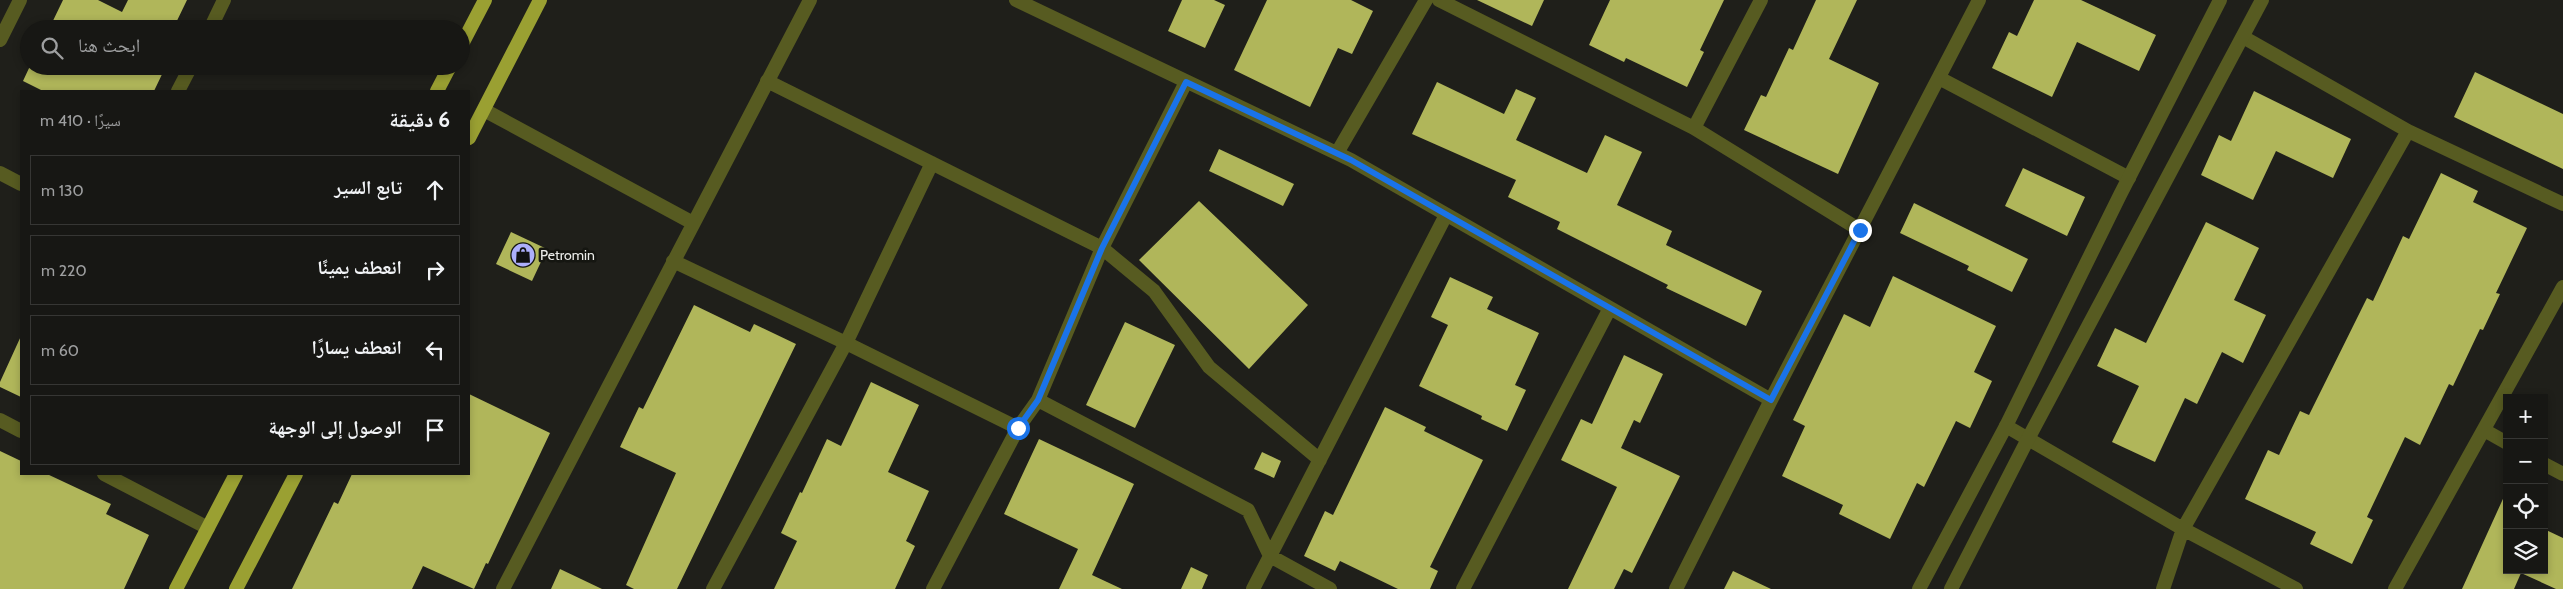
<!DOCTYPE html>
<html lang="ar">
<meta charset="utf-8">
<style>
:root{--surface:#171714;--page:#242422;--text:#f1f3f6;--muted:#9e9fa0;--line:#363634}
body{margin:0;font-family:Cabin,"Noto Naskh Arabic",sans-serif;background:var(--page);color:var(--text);direction:rtl}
.controls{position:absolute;right:15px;bottom:15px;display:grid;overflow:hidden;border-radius:0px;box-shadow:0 2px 8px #0003}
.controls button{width:45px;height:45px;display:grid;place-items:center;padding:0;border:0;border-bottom:1px solid var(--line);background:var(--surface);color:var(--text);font:25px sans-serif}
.stop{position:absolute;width:15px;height:15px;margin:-11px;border:4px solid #1a73e8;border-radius:50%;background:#fff}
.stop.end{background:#1a73e8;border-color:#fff;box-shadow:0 1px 5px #0008}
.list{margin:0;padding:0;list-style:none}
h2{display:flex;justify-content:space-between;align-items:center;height:65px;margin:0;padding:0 20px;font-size:21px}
h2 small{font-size:16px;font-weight:400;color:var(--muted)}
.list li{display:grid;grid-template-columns:32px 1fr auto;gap:15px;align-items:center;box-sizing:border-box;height:70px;margin:0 10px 10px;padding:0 10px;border:1px solid var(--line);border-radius:0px}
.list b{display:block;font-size:19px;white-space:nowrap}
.list em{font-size:16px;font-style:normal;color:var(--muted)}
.icon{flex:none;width:28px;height:28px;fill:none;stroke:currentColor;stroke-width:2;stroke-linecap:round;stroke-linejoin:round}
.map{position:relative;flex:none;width:2563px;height:589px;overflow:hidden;direction:ltr}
.search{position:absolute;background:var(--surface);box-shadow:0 2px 8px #0003;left:20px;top:20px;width:450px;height:55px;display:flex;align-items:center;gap:12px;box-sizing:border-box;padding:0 18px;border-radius:28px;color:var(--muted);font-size:19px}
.panel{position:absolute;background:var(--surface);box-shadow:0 2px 8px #0003;left:20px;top:90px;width:450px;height:385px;border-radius:0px;direction:rtl}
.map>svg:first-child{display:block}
</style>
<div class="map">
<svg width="2563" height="589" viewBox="0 0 2563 589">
<rect width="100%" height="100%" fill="#1f1f1a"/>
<path fill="#b0b65a" d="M63 0H98L122 12 128 0H187L173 29H49Z
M1182 0H1214L1225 5 1205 48 1168 31Z
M1267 0H1351L1373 11 1352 54 1338 48 1310 107 1234 70Z
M1477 0H1544L1532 26Z
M1610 0H1724L1700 50 1704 52 1687 87 1626 58 1624 62 1589 45Z
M1816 0H1857L1829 59 1879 83 1838 174 1744 130 1761 95 1766 97 1789 48 1793 50Z
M2034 0H2081L2156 35 2139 71 2077 42 2052 97 1992 68 2009 32 2017 36Z
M30 66H166L154 91H43L23 81Z
M2475 72 2563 114V169L2454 117Z
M1437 82 1504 114 1516 89 1536 98 1516 140 1587 173 1605 135 1642 152 1617 205 1672 231 1666 245 1762 291 1746 326 1666 288 1668 285 1557 229 1560 222 1508 197 1516 180 1412 134Z
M2254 91 2351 139 2333 178 2276 151 2253 200 2201 175 2219 135 2231 141Z
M1219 149 1294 184 1283 206 1209 171Z
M2023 168 2085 197 2067 236 2005 206Z
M2441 173 2478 191 2473 202 2527 228 2496 293 2500 294 2483 330 2480 329 2453 386 2449 384 2420 445 2405 437 2367 517 2373 520 2352 564 2310 544 2316 532 2245 499 2268 450 2279 455 2300 411 2309 415 2367 298 2373 301 2403 236 2409 239Z
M1199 201 1308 305 1249 369 1139 260Z
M1914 203 2028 259 2012 292 1967 270 1969 266 1900 233Z
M2206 222 2259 248 2234 300 2266 315 2243 363 2222 352 2197 404 2185 398 2155 462 2112 442 2139 386 2097 366 2115 328 2146 343Z
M511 232 547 249 532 281 496 264Z
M1893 276 1996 326 1974 372 1992 381 1970 428 1956 421 1924 487 1917 483 1890 539 1839 514 1843 505 1782 476 1805 426 1793 420 1844 314 1870 327Z
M1450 277 1493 297 1487 309 1539 333 1515 385 1526 390 1507 431 1481 419 1482 416 1419 386 1448 325 1431 317Z
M694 305 750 332 754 324 796 344 677 589H634L626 585 676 473 620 447 639 407 643 409Z
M1125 322 1175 345 1135 428 1086 405Z
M21 336V397L0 387V382Z
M1624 355 1663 374 1640 423 1634 420 1621 448 1680 476 1632 573 1624 569 1614 589H1568L1617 487 1561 460 1581 419 1592 424Z
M871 382 919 405 888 472 929 491 906 541 915 546 895 589H774L797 541 781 533 800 492 802 493 827 439 841 446Z
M469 394 550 433 488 564 486 563 474 589 423 566 412 589H292L334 502 338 504 352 474H469Z
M1385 407 1426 427 1424 431 1483 460 1430 567 1438 571 1430 589H1398L1340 561 1335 571 1304 556 1325 511 1333 515Z
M1039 439 1134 484 1092 575 1122 589H1059L1078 549 1004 514Z
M0 451 21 461V474H47L111 504 106 514 149 535 124 589H0Z
M1262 452 1281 461 1274 478 1254 469Z
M2507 490V570H2544V529L2563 538V589H2556L2521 573 2514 589H2462Z
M1191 567 1208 575 1202 589H1181Z
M560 569 602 589H551Z
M1733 571 1771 589H1724Z"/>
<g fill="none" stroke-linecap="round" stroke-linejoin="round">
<path stroke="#575b21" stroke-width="14" d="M1016 0 1351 160 1771 400
M1439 0 1694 128 1860 230
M210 29 224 0
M2243 37 2408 131 2563 204
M0 40 20 0
M1939 78 2129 178
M767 81 1102 248 1154 291 1209 367 1320 460
M178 91 191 66
M484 110 693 223
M1694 128 1761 0
M1337 153 1426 0
M0 173 21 184
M673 261 846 343 1018 428
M1038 400 1248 510 1270 556 1330 589
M0 420 21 431
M2006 426 2183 529 2296 589
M2484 430 2507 443
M2544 464 2563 474
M104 474 208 528
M503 589 810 0
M713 589 846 343 932 163
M933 589 1018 428 1038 400 1102 248 1186 82
M1253 589 1446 215
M1463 589 1610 308
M1676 589 1771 400 1979 0
M2163 589 2183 529 2408 131
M2395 589 2563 287"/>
<path stroke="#575b21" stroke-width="14" d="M1919 589 2006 426 2120 195 2220 0
M1951 589 2029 437 2262 0"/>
<path stroke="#9aa032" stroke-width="14" d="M461 46 485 0
M437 91 450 66
M469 138 540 0
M176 589 236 474
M236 589 296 474"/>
</g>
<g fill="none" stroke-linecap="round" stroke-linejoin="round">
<path stroke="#1a73e8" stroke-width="6" d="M1018 428 1038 400 1102 248 1186 82 1351 160 1771 400 1860 230"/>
</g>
<defs>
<symbol id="shop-disc" viewBox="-11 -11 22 22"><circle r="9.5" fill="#adaffb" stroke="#151611"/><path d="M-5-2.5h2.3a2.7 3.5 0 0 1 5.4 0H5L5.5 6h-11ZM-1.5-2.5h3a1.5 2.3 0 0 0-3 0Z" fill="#111"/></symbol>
</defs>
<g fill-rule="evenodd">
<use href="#shop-disc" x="509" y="241" width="28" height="28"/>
</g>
<g text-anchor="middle" stroke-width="5" stroke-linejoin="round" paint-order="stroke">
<g font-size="14" fill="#ecedea" stroke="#151611" text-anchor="start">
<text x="540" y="260">Petromin</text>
</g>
</g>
</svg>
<div class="controls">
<button>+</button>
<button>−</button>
<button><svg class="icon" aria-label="locate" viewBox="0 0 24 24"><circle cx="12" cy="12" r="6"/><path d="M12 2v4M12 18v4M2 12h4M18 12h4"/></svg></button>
<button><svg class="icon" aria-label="layers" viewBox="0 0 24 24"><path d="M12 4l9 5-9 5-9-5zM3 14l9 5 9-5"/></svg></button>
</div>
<div class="stop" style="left:1018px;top:428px"></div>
<div class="stop end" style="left:1860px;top:230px"></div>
<div class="search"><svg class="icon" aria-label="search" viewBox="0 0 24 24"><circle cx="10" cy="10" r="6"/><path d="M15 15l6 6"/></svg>ابحث هنا</div>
<section class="panel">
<h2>6 دقيقة<small>سيرًا · 410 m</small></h2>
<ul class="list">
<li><svg class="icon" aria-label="ahead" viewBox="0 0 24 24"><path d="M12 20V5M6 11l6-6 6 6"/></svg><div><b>تابع السير</b></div><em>130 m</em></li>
<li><svg class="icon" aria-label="right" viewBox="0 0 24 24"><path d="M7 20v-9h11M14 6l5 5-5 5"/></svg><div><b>انعطف يمينًا</b></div><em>220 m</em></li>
<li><svg class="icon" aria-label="left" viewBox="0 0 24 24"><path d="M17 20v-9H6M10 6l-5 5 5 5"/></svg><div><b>انعطف يسارًا</b></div><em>60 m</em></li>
<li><svg class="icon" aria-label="arrive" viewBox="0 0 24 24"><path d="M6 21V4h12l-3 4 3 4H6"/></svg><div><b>الوصول إلى الوجهة</b></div></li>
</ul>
</section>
</div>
